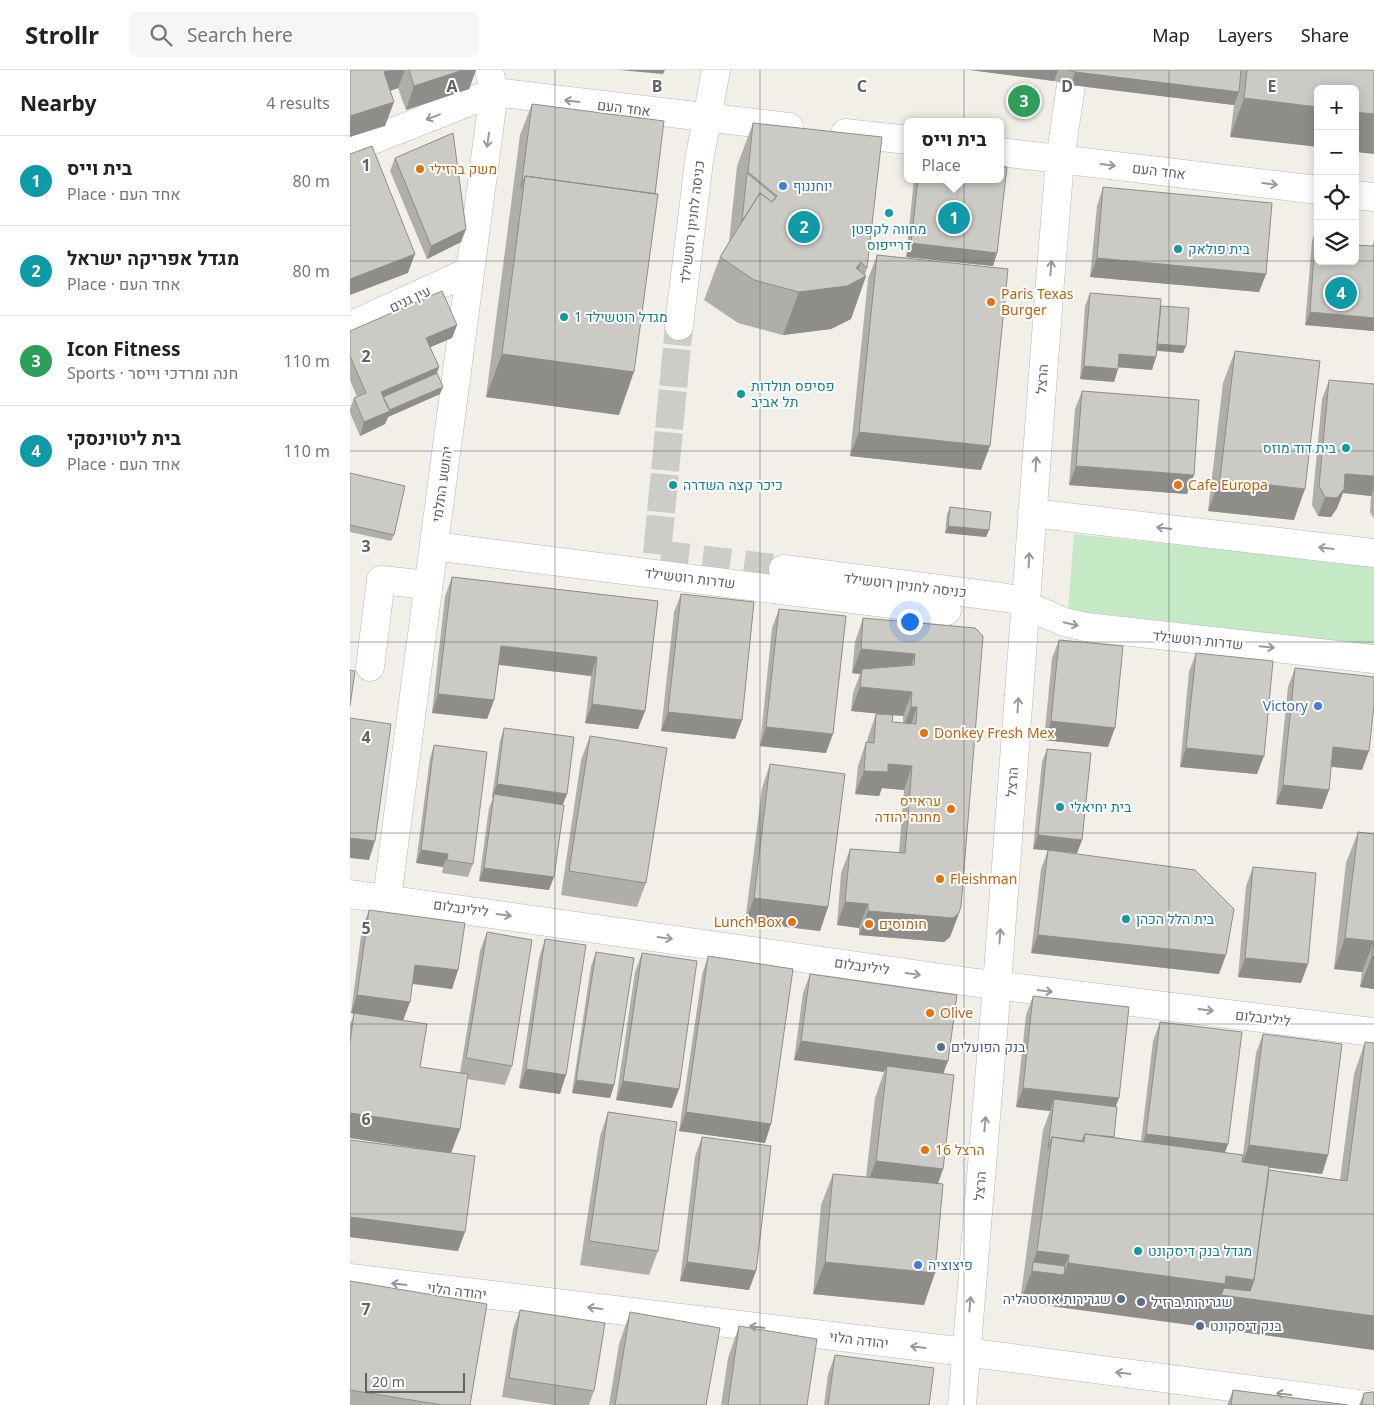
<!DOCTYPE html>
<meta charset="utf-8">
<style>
:root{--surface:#fff;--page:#f6f6f6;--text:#222;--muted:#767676;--line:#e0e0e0;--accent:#ea4335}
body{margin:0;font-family:"Noto Sans",Heebo,sans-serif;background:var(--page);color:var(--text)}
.controls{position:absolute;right:15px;top:15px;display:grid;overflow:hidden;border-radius:8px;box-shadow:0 2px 12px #0003}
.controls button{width:45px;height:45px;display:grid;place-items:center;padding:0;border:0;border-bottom:1px solid var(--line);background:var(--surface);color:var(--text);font:25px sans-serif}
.scale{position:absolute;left:15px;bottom:12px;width:100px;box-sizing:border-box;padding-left:5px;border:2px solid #5f6368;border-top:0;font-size:14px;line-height:18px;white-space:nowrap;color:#5f6368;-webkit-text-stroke:4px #fff;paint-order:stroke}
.you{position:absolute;left:559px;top:551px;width:18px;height:18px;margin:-12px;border:4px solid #fff;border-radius:50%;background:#1a73e8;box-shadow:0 0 0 8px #1a73e833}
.badge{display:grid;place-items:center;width:32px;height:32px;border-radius:50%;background:var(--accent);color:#fff;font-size:16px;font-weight:700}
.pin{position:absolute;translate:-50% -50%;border:2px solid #fff;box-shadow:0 1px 5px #0006}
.popup{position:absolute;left:554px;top:48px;width:100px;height:65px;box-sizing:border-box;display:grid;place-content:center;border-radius:8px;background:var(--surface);filter:drop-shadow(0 1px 4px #0005);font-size:16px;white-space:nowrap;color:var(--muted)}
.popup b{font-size:19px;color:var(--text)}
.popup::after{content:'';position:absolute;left:50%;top:100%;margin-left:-10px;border:10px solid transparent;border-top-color:var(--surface)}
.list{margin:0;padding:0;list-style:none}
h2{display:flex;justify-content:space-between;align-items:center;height:65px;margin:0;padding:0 20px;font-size:21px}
h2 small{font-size:16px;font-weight:400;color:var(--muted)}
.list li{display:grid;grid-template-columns:32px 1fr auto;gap:15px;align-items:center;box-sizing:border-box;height:90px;padding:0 20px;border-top:1px solid var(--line)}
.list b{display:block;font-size:19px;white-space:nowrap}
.list p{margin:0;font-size:16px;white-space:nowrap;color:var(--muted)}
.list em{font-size:16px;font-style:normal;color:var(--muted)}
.icon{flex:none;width:28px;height:28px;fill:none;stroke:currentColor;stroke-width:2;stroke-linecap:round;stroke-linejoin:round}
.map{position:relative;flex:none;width:1024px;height:1335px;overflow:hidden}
header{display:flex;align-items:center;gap:30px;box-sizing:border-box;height:70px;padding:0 25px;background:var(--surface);border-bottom:1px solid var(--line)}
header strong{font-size:24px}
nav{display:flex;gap:28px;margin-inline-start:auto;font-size:18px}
.search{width:350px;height:45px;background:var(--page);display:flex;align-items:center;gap:12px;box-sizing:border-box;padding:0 18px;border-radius:8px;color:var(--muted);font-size:19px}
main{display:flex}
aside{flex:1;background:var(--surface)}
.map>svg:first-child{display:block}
</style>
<header>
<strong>Strollr</strong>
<div class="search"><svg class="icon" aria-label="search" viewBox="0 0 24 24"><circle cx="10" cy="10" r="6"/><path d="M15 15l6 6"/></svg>Search here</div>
<nav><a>Map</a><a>Layers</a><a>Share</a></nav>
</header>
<main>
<aside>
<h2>Nearby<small>4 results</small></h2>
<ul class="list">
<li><span class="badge" style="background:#0f9aa8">1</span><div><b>בית וייס</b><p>Place · אחד העם</p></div><em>80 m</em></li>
<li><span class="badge" style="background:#0f9aa8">2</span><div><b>מגדל אפריקה ישראל</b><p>Place · אחד העם</p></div><em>80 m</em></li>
<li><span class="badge" style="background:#2e9e5b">3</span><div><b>Icon Fitness</b><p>Sports · חנה ומרדכי וייסר</p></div><em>110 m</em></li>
<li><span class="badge" style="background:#0f9aa8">4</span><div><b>בית ליטוינסקי</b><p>Place · אחד העם</p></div><em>110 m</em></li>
</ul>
</aside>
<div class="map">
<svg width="1024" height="1335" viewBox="0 0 1024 1335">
<rect width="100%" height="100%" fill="#f1efe8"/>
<path fill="#c5e8c5" d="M724 464 1024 496V575L718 540Z"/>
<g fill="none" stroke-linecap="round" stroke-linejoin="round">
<path stroke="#ccccc8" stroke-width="28" stroke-dasharray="28 14" stroke-linecap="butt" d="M307 484 329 256 307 484 433 499"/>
<defs>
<path id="minor" d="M495 63 558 70
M0 79 144 22 439 57
M650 82 968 120
M1005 125 1024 127
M0 256 120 201
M329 256 349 91 366 0
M682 443 1024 483
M84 476 597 541
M433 499 651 527 662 529 714 552 736 557 1024 589
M20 597 31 510 78 515
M0 824 620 912 1024 962
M37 828 144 22 139 0
M0 1208 616 1282 1017 1335
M612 1335 647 915 700 212 710 90 721 15"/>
</defs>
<use href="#minor" stroke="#b5b8bc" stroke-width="29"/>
<use href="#minor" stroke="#fff" stroke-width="28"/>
</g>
<path fill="#afaea9" d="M0 0H126L119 19 56 40 48 18 40 21 35 56Z
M620 0H1024L880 67 884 35 721 15 704 11Z
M182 34 269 345 136 327 170 65Z
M403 53 517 198 515 205 516 206 501 249 481 259 433 265 388 253 354 230 370 187 379 172 387 96Z
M45 88 116 159 111 172 77 189 40 101Z
M564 109H650L647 183 643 196 556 187Z
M753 117 916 204 909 222 740 207 747 136Z
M966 158 968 191 1022 176 1024 171V261L955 255 962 171Z
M527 185 631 400 500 386 518 209Z
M740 223 811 236 833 283 807 281 806 287 802 300 768 297 764 312 730 309 735 236Z
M107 255 102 268 80 277 89 297 87 303 90 324 38 347 35 354 10 366 0 343V339L4 328 7 327 0 310V261Z
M885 281 944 450 858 441 873 313Z
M979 310 1024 314V449L1020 442 1021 426 993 423 987 438 981 447 968 446 962 435 972 329Z
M732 321 837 424 719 415 725 339Z
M0 403 44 465 41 471 0 462Z
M600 437 639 460 636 467 595 463 597 444Z
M102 507 308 531 295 641 288 659 235 653 241 606 149 595 144 630 137 649 82 643 95 526Z
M331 524 392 650 385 669 311 661 324 542Z
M429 539 476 683 410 676 422 558Z
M513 548 625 558 609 843 600 867 594 872 509 865V858L487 855 491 803 500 779 549 783 554 720 532 718 529 726 505 724 508 696 516 672H517L518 667 526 644 542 652 553 653V646L501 641 503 623 510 604 502 603 505 572Z
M709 570 758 677 694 670 702 588Z
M846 583 907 704 830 697 839 602Z
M945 598 1012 700 981 697 979 720 972 739 926 734 938 617Z
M154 658 213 734 199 820 129 811 139 738 143 728 142 727 150 671Z
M240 666 296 813 287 837 211 825 231 690Z
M84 675 123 794 118 807 92 803 93 797 66 793 80 688Z
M697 679 732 770 727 783 683 779 692 692Z
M420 694 478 837 470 861 395 852 412 718Z
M1008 762 1024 764V919L1010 917 1012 902 984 899 996 793Z
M698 780 869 904 681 883 691 799Z
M903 797 951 913 888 907 896 816Z
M19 840 108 900 102 919 62 914 53 950 70 997 110 1003 130 881 137 862 162 996 155 1015 117 1009 110 1059 101 1083 108 1181 0 1167V1070L90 1082 0 1068V955L4 944 1 943 12 858Z
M195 869 210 1024 169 1018 189 888Z
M246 882 264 1015 260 1028 222 1023 241 896Z
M292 883 322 1038 266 1030 285 902Z
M358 886 415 1073 329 1061 352 905Z
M460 904 594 1003 593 1099 588 1114 574 1235 463 1224 471 1135 483 1104 516 1107 525 1028 534 1002 444 990 453 923Z
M683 926 766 1037 764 1067 791 1071 803 971 810 952 878 1074 875 1082 892 1092 906 983 913 964 978 1085 972 1104 919 1098V1100L990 1110 1004 1004 1015 972 1024 1280 670 1232 693 1060 700 1041 666 1037 676 945Z
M258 1042 308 1181 299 1205 230 1195 250 1066Z
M352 1067 406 1201 399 1220 330 1211 345 1086Z
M0 1211 120 1335H0Z
M170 1240 244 1321 239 1335H203L152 1327 163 1259Z
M280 1242 356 1335H259L269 1274Z
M389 1256 457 1335H371L378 1288Z
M485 1285 579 1335H474L478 1304Z
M883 1320 998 1335H877Z
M1014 1323 1024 1335H1009Z"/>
<path fill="#8f8d8a" d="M41 0H55L48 18 25 26 34 2Z
M113 0H126L119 19 56 40 64 16Z
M269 0H315L313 4Z
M620 0H708L704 11Z
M725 2 889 22 884 35 721 15Z
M894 28 968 37V77L880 67Z
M44 32 35 56 0 67V46Z
M1005 42 1024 44V84L1005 82Z
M116 159 111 172 77 189 81 176Z
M561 173 647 183 643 196 556 187Z
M65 184 58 203 0 225V209Z
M747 188 916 204 909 222 740 207Z
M511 192 504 212 516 206 501 249 481 259 433 265 449 222 506 198Z
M960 242 1024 248V261L955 255Z
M107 255 102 268 71 281 76 268Z
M805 274 836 276 833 283 803 280Z
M152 284 284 302 269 345 136 327Z
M769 284 806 287 802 300 765 297Z
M734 296 768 299 764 312 730 309Z
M89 297 84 310 31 333V322Z
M93 317 90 324 38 347 35 354 10 366 14 352 35 342Z
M509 362 640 376 631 400 500 386Z
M726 396 844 405 837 424 719 415Z
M995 404 1024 406V417L1021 426 993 423 987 438 981 447 968 446 975 427Z
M870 409 955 419 944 450 858 441Z
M598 456 639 460 636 467 595 463Z
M151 576 247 587 241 606 144 594Z
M511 579 565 584 557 608 512 599 510 604 502 603Z
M510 617 562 622 553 646 501 641Z
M88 624 144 630 137 649 82 643Z
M242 634 295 641 288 659 235 653Z
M561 637H567L559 661H552Z
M318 642 392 650 385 669 311 661Z
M701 651 765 658 758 677 694 670Z
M416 657 483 664 476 683 410 676Z
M983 677 1019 681 1012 700 976 696Z
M836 678 914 686 907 704 830 697Z
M538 694 562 696 554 720 532 718 529 726 505 724 514 701Z
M147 714 217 724 212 737 144 724 143 728 142 727Z
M933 715 979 720 972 739 926 734Z
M688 765 732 770 727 783 683 779Z
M0 768 25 771 19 790 0 788Z
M71 780 98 784 93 797 66 793Z
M134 798 204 807 199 820 129 811Z
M404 828 478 837 470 861 395 852Z
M495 832 518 834 509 858 487 855Z
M518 841 609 843 600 867 594 872 509 865Z
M688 865 876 885 869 904 681 883Z
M995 868 1024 871 1012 902 984 899Z
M1022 886H1024V919L1010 917Z
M895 888 958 894 951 913 888 907Z
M65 895 108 900 102 919 58 913Z
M7 925 60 932 53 951 1 943Z
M451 971 598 991 591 1010 537 996 534 1002 444 990Z
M176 999 216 1005 210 1024 169 1018Z
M226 1010 264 1015 260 1028 222 1023Z
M273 1011 329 1019 322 1038 266 1030Z
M673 1018 769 1028 762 1047 704 1029 700 1041 666 1037Z
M336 1042 421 1054 415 1073 329 1061Z
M0 1043 110 1059 101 1083 0 1068Z
M796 1064 878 1074 871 1093 789 1083Z
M899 1075 978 1085 972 1104 892 1094Z
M526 1091 593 1099 582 1130 514 1123Z
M0 1147 115 1162 108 1181 0 1167Z
M687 1181 719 1185 712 1204 714 1205 702 1236 670 1232 682 1201 683 1192 672 1224Z
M337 1192 406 1201 399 1220 330 1211Z
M475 1192 585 1203 574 1235 463 1224Z
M718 1193 876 1206 904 1210 1024 1246V1280L702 1236Z"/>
<path fill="#cccac5" stroke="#8f8d8a" d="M0 0H41L34 2 44 32 0 46Z
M59 0H113L64 16Z
M718 0H891L889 22 725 2Z
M897 0H1024V44L1005 42V19H968V37L894 28Z
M182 34 314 51 305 124 175 106 171 118Z
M403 53 532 67 517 198 511 192 506 198 516 206 497 216 449 222 404 210 370 187 410 123 422 132 427 126 398 102Z
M103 63 116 159 81 176 45 88Z
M22 76 65 184 0 209V84Z
M650 96 657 97 647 183 561 173 568 109H650Z
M397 103 426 127 422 132 410 123 392 151Z
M175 106 308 124 284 302 152 284Z
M753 117 922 133 916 204 747 188Z
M968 156V191H1005V175L1024 176V248L960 242 966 158Z
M527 185 658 199 640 376 509 362Z
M92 221 107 255 76 268 89 297 31 322 40 341 14 352 4 328 16 323 0 286V261Z
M740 223 811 229 806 287 769 284 768 299 734 296Z
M811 236 839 238 836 276 807 274Z
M885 281 970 291 955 419 870 409Z
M87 303 93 317 39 340 33 327Z
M979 310 1024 314V406L995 404 994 419 987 428 975 427 969 416Z
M732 321 849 330 844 405 726 396Z
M0 403 55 416 44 465 0 455Z
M600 437 641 442 639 460 598 456Z
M102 507 308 531 295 641 242 634 247 587 151 576 144 630 88 624Z
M331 524 404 532 392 650 318 642Z
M429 539 496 546 483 664 416 657Z
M513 548 625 558 633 566 611 836 609 843 603 848 518 841V834L495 832 500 779 555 783 562 696 538 694V702L514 701 516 672 524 673 526 644 543 645 542 652 566 654 567 637H561L562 622 510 617 512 599 564 595 565 584 511 579Z
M709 570 773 576 765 658 701 651Z
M846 583 923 591 914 686 836 678Z
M945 598 1024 607V635L1019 681 983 677 979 720 933 715Z
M0 600 5 601 0 636Z
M0 648 41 654 25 771 0 768Z
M154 658 224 667 217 724 147 714Z
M240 666 317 678 296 813 219 801Z
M84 675 137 682 123 794 97 790 98 784 71 780Z
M697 679 741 683 732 770 688 765Z
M420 694 495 704 478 837 404 828Z
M144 724 214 735 204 807 134 798Z
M1008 762 1024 764V886H1022L1024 871 995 868Z
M698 780 845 800 884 839 876 885 688 865Z
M903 797 966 803 958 894 895 888Z
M19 840 115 853 108 900 65 895 60 932 7 925Z
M137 862 182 870 162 996 116 988Z
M195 869 236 875 216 1005 176 999Z
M246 882 284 888 264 1015 226 1010Z
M292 883 347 891 329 1019 273 1011Z
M358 886 443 899 421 1054 336 1042Z
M460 904 607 925 598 991 451 971Z
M683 926 779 937 769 1028 673 1018Z
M4 943 77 954 70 997 118 1004 110 1059 0 1043V973Z
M810 952 892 962 878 1074 796 1064Z
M913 964 992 974 978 1085 899 1075Z
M1015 972 1024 973V1246L871 1225 874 1218 900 1221 904 1210 919 1100 997 1111Z
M537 996 604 1005 593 1099 526 1091Z
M704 1029 767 1037 764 1067 735 1064 732 1071 702 1067 698 1079Z
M258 1042 327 1052 308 1181 239 1171Z
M735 1064 893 1085 892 1092 919 1096 904 1210 876 1206 875 1214 718 1193 719 1185 687 1181 702 1067 734 1072Z
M352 1067 421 1076 406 1201 337 1192Z
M0 1070 125 1086 115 1162 0 1147Z
M483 1104 593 1114 585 1203 475 1192Z
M683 1192 715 1196 714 1205 682 1201Z
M0 1211 137 1234 120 1335H92L0 1320Z
M170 1240 255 1253 244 1321 159 1308Z
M280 1242 370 1258 356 1335H265Z
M389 1256 467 1269 457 1335H378Z
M485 1285 584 1298 579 1335H478Z
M883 1320 998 1335H881Z
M1024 1322V1335H1012L1014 1323Z"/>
<defs><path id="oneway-shaft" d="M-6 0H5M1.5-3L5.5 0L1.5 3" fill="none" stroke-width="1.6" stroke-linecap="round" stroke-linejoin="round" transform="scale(1.25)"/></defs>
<g stroke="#979a9d">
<use href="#oneway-shaft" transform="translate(222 31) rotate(-173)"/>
<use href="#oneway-shaft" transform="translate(83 47) rotate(159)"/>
<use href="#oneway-shaft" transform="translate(138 70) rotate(98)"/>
<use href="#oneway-shaft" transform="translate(758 95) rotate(7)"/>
<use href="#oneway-shaft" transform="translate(920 114) rotate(7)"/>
<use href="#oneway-shaft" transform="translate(701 198) rotate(-85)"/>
<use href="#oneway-shaft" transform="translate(686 394) rotate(-86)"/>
<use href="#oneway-shaft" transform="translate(814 458) rotate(-173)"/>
<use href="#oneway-shaft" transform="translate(976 478) rotate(-173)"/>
<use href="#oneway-shaft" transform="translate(679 490) rotate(-87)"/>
<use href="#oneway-shaft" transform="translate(721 554) rotate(13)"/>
<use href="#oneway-shaft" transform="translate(917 577) rotate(6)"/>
<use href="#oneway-shaft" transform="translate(668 635) rotate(-86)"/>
<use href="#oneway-shaft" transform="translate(154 845) rotate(8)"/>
<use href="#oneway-shaft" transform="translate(650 866) rotate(-86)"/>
<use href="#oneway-shaft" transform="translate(315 868) rotate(8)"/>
<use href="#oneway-shaft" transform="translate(563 904) rotate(8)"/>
<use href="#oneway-shaft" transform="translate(695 921) rotate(7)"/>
<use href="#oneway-shaft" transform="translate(856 940) rotate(7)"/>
<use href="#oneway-shaft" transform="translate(635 1054) rotate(-85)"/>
<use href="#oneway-shaft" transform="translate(49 1214) rotate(-173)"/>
<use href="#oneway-shaft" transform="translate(620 1234) rotate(-85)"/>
<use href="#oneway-shaft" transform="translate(245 1238) rotate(-173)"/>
<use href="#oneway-shaft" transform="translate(407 1257) rotate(-173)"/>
<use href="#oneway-shaft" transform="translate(568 1277) rotate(-173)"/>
<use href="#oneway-shaft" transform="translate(773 1303) rotate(-173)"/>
<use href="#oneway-shaft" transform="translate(934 1324) rotate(-173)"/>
</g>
<path fill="none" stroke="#5f6368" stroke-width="1" stroke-opacity="0.55" d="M205 0V1335M410 0V1335M614 0V1335M819 0V1335M0 191H968M1005 191H1024M0 381H1024M0 572H1024M0 763H1024M0 954H1024M0 1144H1024"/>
<g fill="#e8710a" stroke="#fff" stroke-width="2">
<circle cx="70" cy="99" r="5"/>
<circle cx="641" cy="232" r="5"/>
<circle cx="828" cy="415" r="5"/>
<circle cx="574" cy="663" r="5"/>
<circle cx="601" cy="739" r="5"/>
<circle cx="590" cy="809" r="5"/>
<circle cx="442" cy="852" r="5"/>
<circle cx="519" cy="854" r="5"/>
<circle cx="580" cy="943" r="5"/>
<circle cx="575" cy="1080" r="5"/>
</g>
<g fill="#3f7fe0" stroke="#fff" stroke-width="2">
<circle cx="433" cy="116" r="5"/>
<circle cx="968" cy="636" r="5"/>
<circle cx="568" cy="1195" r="5"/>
</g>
<g fill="#0f9aa8" stroke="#fff" stroke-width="2">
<circle cx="539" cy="143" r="5"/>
<circle cx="828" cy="179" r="5"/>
<circle cx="214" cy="247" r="5"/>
<circle cx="391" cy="324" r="5"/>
<circle cx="996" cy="378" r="5"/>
<circle cx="323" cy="415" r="5"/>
<circle cx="710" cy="737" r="5"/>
<circle cx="776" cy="849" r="5"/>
<circle cx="788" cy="1181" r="5"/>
</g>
<g fill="#5c6f8a" stroke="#fff" stroke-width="2">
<circle cx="591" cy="977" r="5"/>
<circle cx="771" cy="1229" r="5"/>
<circle cx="791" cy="1232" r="5"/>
<circle cx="850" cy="1256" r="5"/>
</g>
<g text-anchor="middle" stroke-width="4" stroke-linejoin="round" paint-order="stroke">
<g font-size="14" fill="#5f6368" stroke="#fff">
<text transform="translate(274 38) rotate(7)" y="5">אחד העם</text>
<text transform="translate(809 101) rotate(7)" y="5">אחד העם</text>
<text transform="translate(342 152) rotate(-83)" y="5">כניסה לחניון רוטשילד</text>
<text transform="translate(60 229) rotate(-25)" y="5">עין גנים</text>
<text transform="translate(692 309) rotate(-86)" y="5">הרצל</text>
<text transform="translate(92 414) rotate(-82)" y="5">יהושע התלמי</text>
<text transform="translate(340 508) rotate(7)" y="5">שדרות רוטשילד</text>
<text transform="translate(555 515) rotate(7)" y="5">כניסה לחניון רוטשילד</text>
<text transform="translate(848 570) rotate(6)" y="5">שדרות רוטשילד</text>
<text transform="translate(662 712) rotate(-86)" y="5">הרצל</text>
<text transform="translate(111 838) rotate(8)" y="5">לילינבלום</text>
<text transform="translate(512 896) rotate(8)" y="5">לילינבלום</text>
<text transform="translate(913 948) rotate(7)" y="5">לילינבלום</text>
<text transform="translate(630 1116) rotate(-85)" y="5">הרצל</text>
<text transform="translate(107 1221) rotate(7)" y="5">יהודה הלוי</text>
<text transform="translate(509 1270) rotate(7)" y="5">יהודה הלוי</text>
</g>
<g font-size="14" fill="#c56008" stroke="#fff" text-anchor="start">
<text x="80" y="104">משק ברזילי</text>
<text x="651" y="229">Paris Texas<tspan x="651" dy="16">Burger</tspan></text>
<text x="838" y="420">Cafe Europa</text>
<text x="584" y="668">Donkey Fresh Mex</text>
<text x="591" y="736" text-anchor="end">עראייס<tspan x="591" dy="16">מחנה יהודה</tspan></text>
<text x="600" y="814">Fleishman</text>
<text x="432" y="857" text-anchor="end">Lunch Box</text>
<text x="529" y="859">חומוסים</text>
<text x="590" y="948">Olive</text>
<text x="585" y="1085">הרצל 16</text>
</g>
<g font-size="14" fill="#366cbe" stroke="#fff" text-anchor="start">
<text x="443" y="121">יוחננוף</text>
<text x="958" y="641" text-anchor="end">Victory</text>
<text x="578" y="1200">פיצוציה</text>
</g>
<g font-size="14" fill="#0d838f" stroke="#fff" text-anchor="start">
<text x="539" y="164" text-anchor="middle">מחווה לקפטן<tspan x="539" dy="16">דרייפוס</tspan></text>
<text x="838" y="184">בית פולאק</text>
<text x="224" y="252">מגדל רוטשילד 1</text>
<text x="401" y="321">פסיפס תולדות<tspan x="401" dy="16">תל אביב</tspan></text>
<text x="986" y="383" text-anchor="end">בית דוד מוזס</text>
<text x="333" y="420">כיכר קצה השדרה</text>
<text x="720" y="742">בית יחיאלי</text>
<text x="786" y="854">בית הלל הכהן</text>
<text x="798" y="1186">מגדל בנק דיסקונט</text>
</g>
<g font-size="14" fill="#4e5e75" stroke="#fff" text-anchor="start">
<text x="601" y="982">בנק הפועלים</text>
<text x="761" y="1234" text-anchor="end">שגרירות אוסטרליה</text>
<text x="801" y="1237">שגרירות ברזיל</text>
<text x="860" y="1261">בנק דיסקונט</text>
</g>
</g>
<g font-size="16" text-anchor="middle" font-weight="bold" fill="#5f6368" stroke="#fff" stroke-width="4" stroke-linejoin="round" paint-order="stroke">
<text x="102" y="22">A</text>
<text x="307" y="22">B</text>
<text x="512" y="22">C</text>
<text x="717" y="22">D</text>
<text x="922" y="22">E</text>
<text x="16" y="101">1</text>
<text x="16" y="292">2</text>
<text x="16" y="482">3</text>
<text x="16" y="673">4</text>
<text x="16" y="864">5</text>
<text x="16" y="1055">6</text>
<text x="16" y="1245">7</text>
</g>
</svg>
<div class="controls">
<button>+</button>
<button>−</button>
<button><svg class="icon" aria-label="locate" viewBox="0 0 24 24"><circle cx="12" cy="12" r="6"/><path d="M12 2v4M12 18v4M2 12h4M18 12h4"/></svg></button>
<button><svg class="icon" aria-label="layers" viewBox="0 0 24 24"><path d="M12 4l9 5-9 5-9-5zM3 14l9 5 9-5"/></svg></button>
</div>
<div class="scale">20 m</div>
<div class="you"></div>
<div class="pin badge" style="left:604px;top:148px;background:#0f9aa8">1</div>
<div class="popup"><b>בית וייס</b>Place</div>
<div class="pin badge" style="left:454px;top:157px;background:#0f9aa8">2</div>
<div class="pin badge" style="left:674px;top:31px;background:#2e9e5b">3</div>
<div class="pin badge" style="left:991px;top:223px;background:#0f9aa8">4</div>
</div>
</main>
